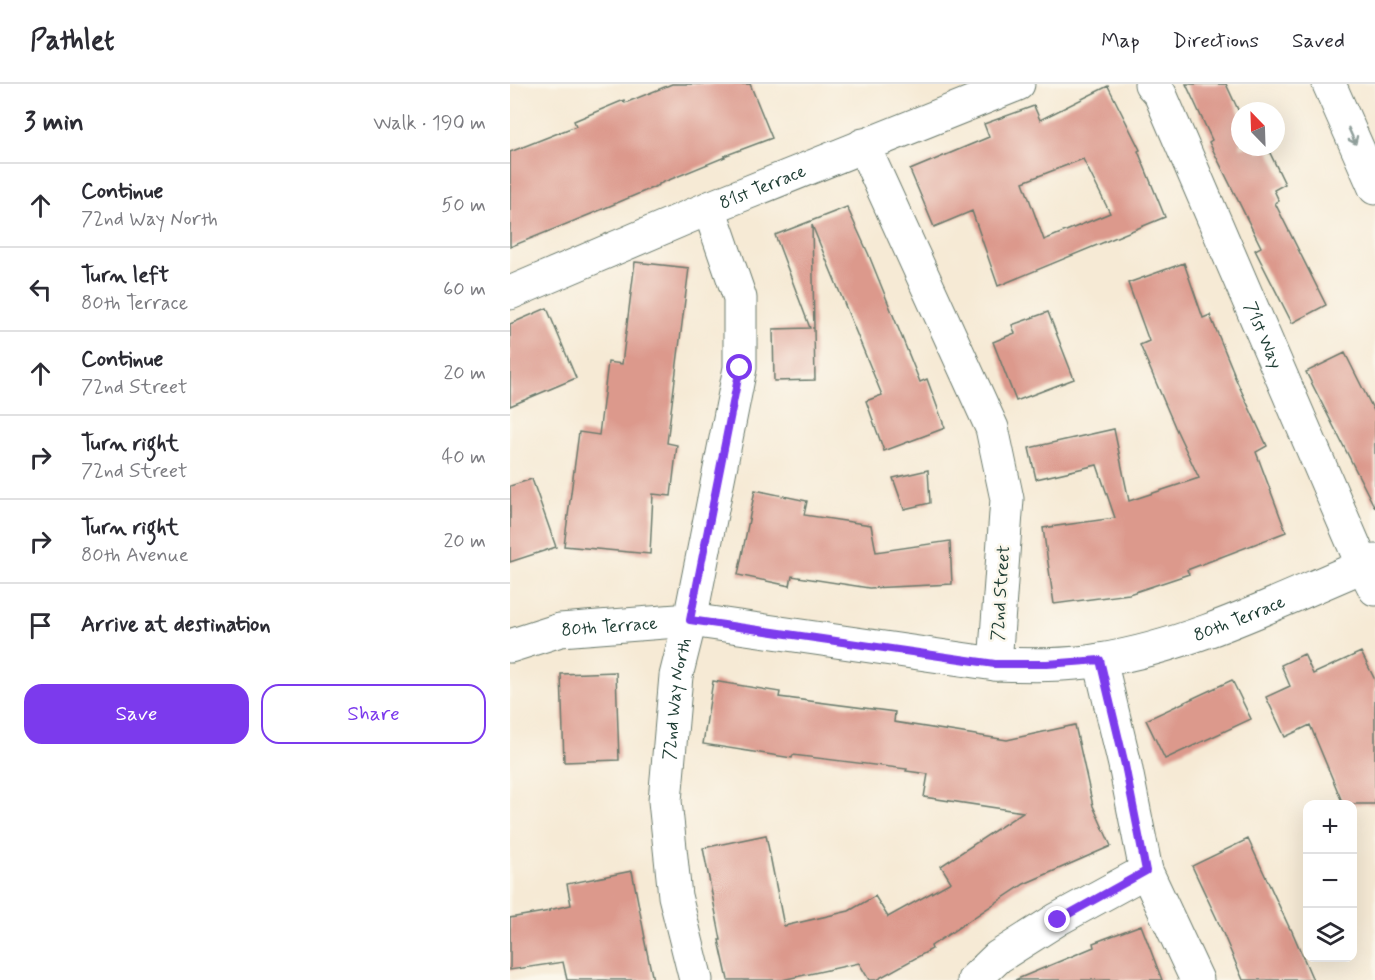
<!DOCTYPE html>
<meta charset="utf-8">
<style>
:root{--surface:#fff;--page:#f7f7f7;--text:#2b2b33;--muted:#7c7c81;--line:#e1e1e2;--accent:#7c3aed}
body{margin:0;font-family:Mynerve,sans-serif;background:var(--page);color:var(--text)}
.controls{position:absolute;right:18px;bottom:18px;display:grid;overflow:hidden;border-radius:12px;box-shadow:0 6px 24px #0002}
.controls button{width:54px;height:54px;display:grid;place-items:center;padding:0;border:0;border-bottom:2px solid var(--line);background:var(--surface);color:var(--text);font:30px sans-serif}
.compass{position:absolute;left:721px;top:18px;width:54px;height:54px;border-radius:50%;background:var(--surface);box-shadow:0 6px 24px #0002;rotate:337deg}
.stop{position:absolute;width:18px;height:18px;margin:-14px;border:4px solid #7c3aed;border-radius:50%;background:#fff}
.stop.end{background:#7c3aed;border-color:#fff;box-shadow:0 2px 6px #0008}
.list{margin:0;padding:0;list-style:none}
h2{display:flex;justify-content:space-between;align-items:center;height:78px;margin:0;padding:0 24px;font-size:26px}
h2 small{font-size:20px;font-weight:400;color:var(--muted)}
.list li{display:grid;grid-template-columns:39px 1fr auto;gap:18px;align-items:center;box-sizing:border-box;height:84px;padding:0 24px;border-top:2px solid var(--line)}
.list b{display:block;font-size:22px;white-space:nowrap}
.list p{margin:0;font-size:20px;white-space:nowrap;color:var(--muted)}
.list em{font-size:20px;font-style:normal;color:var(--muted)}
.actions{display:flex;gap:12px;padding:18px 24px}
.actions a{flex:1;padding:14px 0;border:2px solid var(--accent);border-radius:18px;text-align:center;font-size:21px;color:var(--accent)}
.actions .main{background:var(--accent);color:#fff}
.icon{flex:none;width:33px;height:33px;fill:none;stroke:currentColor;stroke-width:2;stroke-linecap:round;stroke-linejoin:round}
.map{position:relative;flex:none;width:865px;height:896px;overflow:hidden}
header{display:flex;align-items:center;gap:36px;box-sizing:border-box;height:84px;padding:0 30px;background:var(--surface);border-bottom:2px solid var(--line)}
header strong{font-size:28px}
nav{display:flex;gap:33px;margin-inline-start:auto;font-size:21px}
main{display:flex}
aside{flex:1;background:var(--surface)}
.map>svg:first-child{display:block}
</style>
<header>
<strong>Pathlet</strong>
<nav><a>Map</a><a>Directions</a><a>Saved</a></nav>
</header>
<main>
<aside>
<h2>3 min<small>Walk · 190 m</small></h2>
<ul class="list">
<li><svg class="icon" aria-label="ahead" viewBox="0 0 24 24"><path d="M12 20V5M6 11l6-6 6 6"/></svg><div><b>Continue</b><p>72nd Way North</p></div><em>50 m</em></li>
<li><svg class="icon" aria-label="left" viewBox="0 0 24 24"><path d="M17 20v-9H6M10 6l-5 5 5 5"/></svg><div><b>Turn left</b><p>80th Terrace</p></div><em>60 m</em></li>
<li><svg class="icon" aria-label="ahead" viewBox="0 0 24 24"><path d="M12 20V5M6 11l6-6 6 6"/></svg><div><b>Continue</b><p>72nd Street</p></div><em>20 m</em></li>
<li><svg class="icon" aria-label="right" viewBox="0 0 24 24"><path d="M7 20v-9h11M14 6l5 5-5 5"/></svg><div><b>Turn right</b><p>72nd Street</p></div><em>40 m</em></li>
<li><svg class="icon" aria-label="right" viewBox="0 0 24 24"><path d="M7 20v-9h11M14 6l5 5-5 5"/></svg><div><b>Turn right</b><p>80th Avenue</p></div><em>20 m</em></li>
<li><svg class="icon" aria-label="arrive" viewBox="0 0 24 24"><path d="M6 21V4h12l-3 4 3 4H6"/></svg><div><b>Arrive at destination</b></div></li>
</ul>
<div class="actions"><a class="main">Save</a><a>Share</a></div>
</aside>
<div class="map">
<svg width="865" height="896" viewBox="0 0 865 896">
<rect width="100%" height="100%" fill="#fbf7ec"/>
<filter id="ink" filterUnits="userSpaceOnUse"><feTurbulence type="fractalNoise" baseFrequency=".0167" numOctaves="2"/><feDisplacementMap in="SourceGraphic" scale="12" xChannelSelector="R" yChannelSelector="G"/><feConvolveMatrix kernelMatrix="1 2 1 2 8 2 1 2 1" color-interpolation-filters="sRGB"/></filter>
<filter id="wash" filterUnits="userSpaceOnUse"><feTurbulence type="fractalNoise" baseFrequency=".008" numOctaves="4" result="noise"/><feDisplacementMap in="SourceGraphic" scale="24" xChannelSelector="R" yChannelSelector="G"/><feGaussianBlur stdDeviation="1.35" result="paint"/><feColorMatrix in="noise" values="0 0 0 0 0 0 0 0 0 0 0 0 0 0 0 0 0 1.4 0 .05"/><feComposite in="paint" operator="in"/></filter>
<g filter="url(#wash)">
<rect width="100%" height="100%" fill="#f6ead5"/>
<g id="blocks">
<path fill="#dc998c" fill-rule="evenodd" d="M162 0H240L262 54 214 72 215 73 149 100V101L81 130 0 163V68L66 42 64 37 114 16 115 19Z
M676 0H716L730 30V63H745L748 69 758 65 775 100 764 106 769 117 765 119 816 221 782 239 745 166 751 163 699 58 702 56Z
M598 2 630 66 628 67 655 133 488 202 462 127 424 143 400 86 479 53 474 40 524 22 530 36ZM573 75 600 129 534 156 513 98Z
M337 123 358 169 410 298 417 295 435 344 374 367 356 317 372 311 302 141 304 244H302H304L305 296 264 297 263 245 300 244 265 151Z
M125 178 179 184 157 359 167 361 161 412 143 410 140 470 54 462 69 348 89 351 98 278 112 280Z
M674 179 693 234 700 231 724 289H723L757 362 746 368 776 448 677 486 679 490 619 510 544 520 533 444 605 434 587 381 526 395 519 364 604 345 619 417 689 394 665 343 630 261 639 257 618 199Z
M37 224 66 294 0 322V240Z
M538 228 564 295 506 317 483 258 505 249 502 241Z
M835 269 865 329V424L796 288Z
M418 386 420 419 394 425 383 394Z
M22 395 46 463 0 478V402Z
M245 406 297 417 294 431 361 441 366 468 440 457 442 500 359 504 282 492 280 502 228 491Z
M851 568 865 596V720H833L800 641 775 653 756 613 780 602 771 581 794 570 803 590Z
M106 588 109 676 54 678 51 590Z
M722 596 741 635 655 675 636 636Z
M203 597 270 608 269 613 385 628 384 638 497 656 565 641 583 722 601 762 514 800 421 862 422 865 366 896H359L349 879 272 896H218L209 856H211L193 764 256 751 274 842 339 827 365 812 378 833 441 798 431 782 513 728 414 713 418 690 396 687 397 685 283 671 282 674 193 660Z
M738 755 780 845H781L803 896H733L706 833 682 782Z
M122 787 135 854H134L143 896H57L53 878 0 886V834L40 827 39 826 61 821 57 800Z
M631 841 652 896H505L584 863 583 859Z"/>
</g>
</g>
<g filter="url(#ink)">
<use href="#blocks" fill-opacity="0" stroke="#6a7a6c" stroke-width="1.5"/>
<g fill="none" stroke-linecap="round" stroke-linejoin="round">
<defs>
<g id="minor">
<path id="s1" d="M641 0 650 10 853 482 865 505"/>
<path d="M353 61 482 344 497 415 485 580"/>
<path id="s2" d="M0 209 199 124 508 0"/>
<path id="s3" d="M0 562 50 546 180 536 485 580C519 581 556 582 590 576 685 561 777 513 865 477"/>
<path d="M590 576 615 681 636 787 687 896"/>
<path id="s4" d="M186 896 165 812 155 717 166 592 180 536 230 284V214L199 124"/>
<path d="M464 896 488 873 548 835 636 787"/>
</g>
<path id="major" d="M819 0 865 104"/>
</defs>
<use href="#minor" stroke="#6a7a6c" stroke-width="35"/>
<use href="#major" stroke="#6a7a6c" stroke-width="35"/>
<use href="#minor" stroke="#fff" stroke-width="33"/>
<use href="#major" stroke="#fff" stroke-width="33"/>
</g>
<defs><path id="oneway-shaft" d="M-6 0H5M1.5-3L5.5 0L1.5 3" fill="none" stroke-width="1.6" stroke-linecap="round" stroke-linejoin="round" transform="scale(1.5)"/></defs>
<use stroke="#8f9e9a" href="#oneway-shaft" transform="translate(842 52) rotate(66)"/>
</g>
<g fill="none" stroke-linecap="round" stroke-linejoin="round" filter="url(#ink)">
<path stroke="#7c3aed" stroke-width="8" d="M230 284 180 536 485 580H537L590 576 615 681 636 787 548 836"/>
</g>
<g text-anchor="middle" stroke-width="5" stroke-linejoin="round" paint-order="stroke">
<g font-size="18" fill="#1f3d34" stroke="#fbf7ec">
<text dy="6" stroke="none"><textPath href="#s2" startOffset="274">81st Terrace</textPath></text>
<text dy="6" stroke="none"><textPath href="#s1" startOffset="276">71st Way</textPath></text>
<text transform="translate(490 509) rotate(-86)" y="6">72nd Street</text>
<text dy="6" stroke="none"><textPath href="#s3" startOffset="742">80th Terrace</textPath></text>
<text dy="6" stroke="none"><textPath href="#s3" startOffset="102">80th Terrace</textPath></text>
<text dy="6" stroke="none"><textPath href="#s4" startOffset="285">72nd Way North</textPath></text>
</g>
</g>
</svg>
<div class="controls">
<button>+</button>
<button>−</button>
<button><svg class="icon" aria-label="layers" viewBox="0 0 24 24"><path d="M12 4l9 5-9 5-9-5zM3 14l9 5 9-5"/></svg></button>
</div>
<svg class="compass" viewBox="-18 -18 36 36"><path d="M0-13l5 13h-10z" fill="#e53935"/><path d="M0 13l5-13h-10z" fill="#7c7c81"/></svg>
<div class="stop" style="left:230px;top:284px"></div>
<div class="stop end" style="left:548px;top:836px"></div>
</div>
</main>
